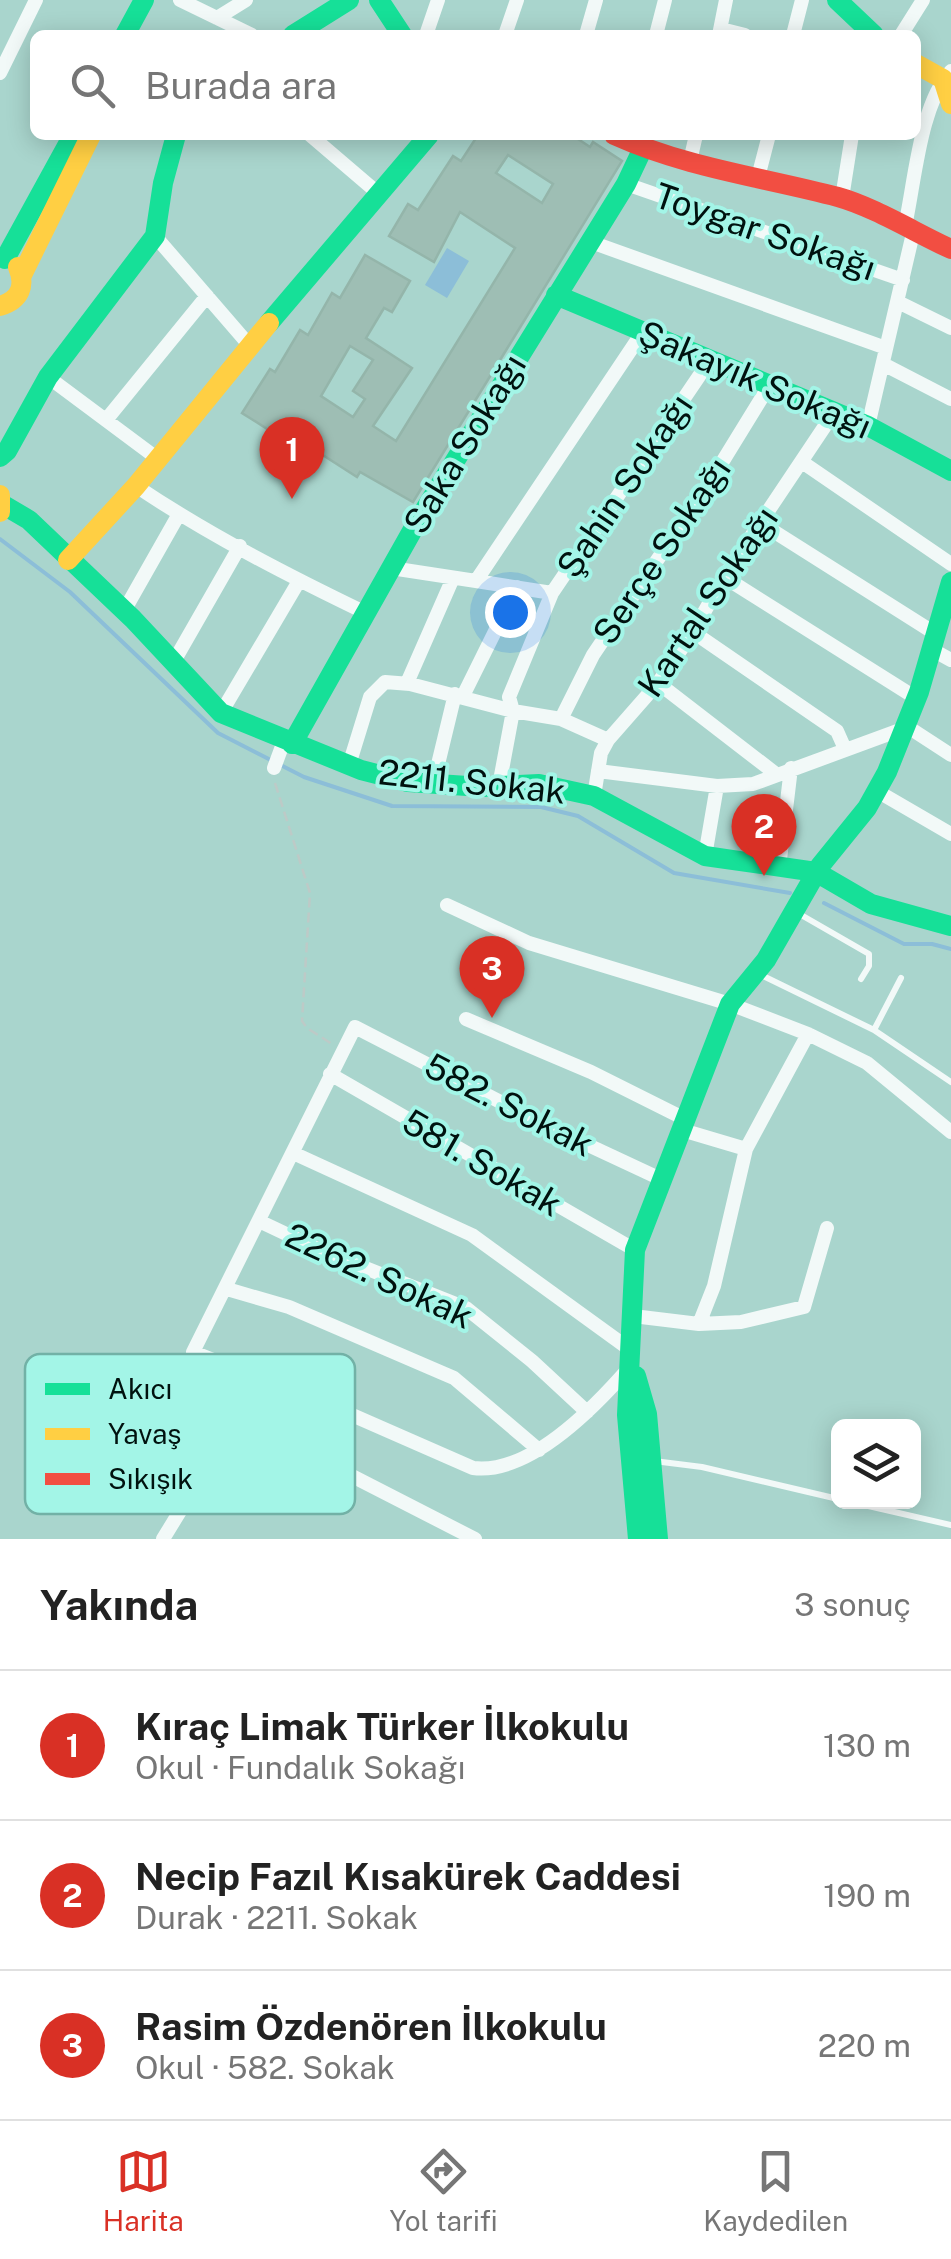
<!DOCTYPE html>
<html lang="tr">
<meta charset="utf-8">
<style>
:root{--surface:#fff;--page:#f2f2f2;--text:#222;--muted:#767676;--line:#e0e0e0;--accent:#d93025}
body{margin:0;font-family:"Public Sans",sans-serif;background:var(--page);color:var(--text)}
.controls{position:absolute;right:30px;bottom:30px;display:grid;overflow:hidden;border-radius:15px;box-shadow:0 5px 25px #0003}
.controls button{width:90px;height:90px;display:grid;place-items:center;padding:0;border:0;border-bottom:2px solid var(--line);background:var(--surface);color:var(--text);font:50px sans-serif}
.you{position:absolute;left:510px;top:612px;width:35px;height:35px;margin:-25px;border:8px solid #fff;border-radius:50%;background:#1a73e8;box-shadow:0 0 0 15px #1a73e833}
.badge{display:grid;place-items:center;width:65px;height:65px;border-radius:50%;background:var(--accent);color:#fff;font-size:32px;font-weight:700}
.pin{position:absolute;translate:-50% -82px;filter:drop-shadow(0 2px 5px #0008)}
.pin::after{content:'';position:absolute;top:52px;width:35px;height:30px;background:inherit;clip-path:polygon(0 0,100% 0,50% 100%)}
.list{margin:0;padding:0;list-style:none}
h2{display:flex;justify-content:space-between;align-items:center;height:130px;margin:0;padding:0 40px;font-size:42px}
h2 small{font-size:32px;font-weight:400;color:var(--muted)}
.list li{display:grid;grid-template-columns:65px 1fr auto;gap:30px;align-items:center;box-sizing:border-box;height:150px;padding:0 40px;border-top:2px solid var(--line)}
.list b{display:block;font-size:38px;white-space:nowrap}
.list p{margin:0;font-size:32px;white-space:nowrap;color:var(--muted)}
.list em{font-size:32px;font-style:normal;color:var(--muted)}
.icon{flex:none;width:55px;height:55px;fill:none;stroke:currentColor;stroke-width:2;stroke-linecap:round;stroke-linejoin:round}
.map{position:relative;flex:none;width:951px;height:1539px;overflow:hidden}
.search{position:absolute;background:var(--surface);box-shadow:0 5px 25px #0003;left:30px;right:30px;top:30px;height:110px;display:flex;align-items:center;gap:25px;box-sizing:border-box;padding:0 35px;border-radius:15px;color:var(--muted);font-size:38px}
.sheet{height:580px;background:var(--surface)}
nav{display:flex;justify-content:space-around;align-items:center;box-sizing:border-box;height:140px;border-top:2px solid var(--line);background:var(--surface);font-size:28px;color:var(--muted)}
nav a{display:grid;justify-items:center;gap:5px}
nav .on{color:var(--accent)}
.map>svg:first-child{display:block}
</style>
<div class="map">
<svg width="951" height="1539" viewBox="0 0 951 1539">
<rect width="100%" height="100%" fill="#a9d5cd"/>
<path fill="#8cbed8" d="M447 248 469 261 447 298 425 285Z"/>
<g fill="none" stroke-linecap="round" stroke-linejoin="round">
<path stroke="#8cbed8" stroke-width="4" d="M0 539 70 592 218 733 304 777 392 806 541 807 578 816 674 873 790 893
M824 903 904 944H932L951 949"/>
</g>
<path fill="#9ebeb4" stroke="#94b5aa" stroke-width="2.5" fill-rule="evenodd" d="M478 135H572L590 147 593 142 622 161 413 502 360 472 357 477 318 452 316 455 275 428 272 432 242 413 270 369 275 372 300 330 308 335 332 293 340 298 365 255 410 281 392 312 384 308 366 338 412 368 373 426 396 441 515 248 460 212 434 262 389 236 408 204 418 210 453 156 461 161ZM508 155 553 184 542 203 496 173ZM350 346 373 360 353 391 365 399 353 417 321 396Z"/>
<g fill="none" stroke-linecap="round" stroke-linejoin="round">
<path stroke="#bdcac7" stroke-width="2.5" stroke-dasharray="10 5" stroke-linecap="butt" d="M275 783 310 893 302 1021 307 1028 332 1044"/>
<path stroke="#f2f9f8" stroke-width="6" d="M796 912 869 954V966L861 979
M761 975 874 1030 951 1082
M874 1030 901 978
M654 1461 702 1467 838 1499
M851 1502 951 1525"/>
<path stroke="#f2f9f8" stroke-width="14" d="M180 0 252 35
M217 18 246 0
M721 29 745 35
M426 35 438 0
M505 35 517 0
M586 35 596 0
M656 35 665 0
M719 35 726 0
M793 35 802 0
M901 35 923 0
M0 73 36 0
M310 135 379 194
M690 161 696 135
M757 181 769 135
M626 184 903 280
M842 198 852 135
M905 226C915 181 920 104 951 71
M155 236 250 346
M591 242 886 348
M898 302 951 328
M883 364 951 399
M48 377 158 459
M106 420 207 296
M868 426 914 229
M802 462 951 564
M136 486C209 535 289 576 368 614
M762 524 936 634
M391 568 476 581 642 333
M724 577 916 698
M476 581 552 593
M124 611 179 514
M693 632 837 731 845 749
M931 649 951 660
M173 663 240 546
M407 683 453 578
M658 683 776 774
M463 696 517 587
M221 713 299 581
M561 719 593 655 710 482 769 386
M349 765 370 697 385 682 410 684 513 711 561 719 608 740
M274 768 284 741
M598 771 717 786 753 784 908 727 951 755
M433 785 455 694
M499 786 513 711 509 697 552 593 710 360
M877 791 951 834
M594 796 601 753 608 740 658 683 693 632 724 577 835 411
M705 856 717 786
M779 868 791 768
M447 905 529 943 730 1004 808 1034 867 1063 951 1132
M466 1019 591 1072 687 1120
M330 1074 635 1250
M682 1130 746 1149
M293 1153 472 1235 632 1351
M261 1222 320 1250 466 1308 532 1361 587 1412
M227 1289 289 1307 454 1378 539 1450
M633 1316 699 1324 741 1322 804 1307 827 1228
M699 1324 714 1286 746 1149 808 1034
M628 1369C593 1409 529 1475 473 1468L352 1415 193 1352 355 1027 543 1124 663 1180
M240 1413 313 1456 475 1539
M163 1539 240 1413 255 1376"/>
<path stroke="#16e098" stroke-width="20" d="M379 0 402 35
M837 0 874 35
M125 35 144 0
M293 35 349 0
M5 259 73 135
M556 295 868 426 951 471
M269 323 429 135
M0 457 7 451 48 377 155 236 163 183 176 135
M2 504 29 520 133 619 221 713 361 770 408 782 482 787 539 784 594 796 705 856 816 872 871 904 951 926
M292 744 416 524 626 184 643 148
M636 1376 647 1414 658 1539
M638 1539 627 1415 635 1250 730 1004 766 960 820 866 867 808 887 772 919 692 951 582"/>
<path stroke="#ffcf43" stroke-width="20" d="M916 64 943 79 951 104
M22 275 91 135
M0 306C20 300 26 286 18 267
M0 495V512
M68 560 136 486 269 323"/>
<path stroke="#f24e42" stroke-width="20" d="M614 135C687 168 762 177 838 197 874 207 916 233 951 249"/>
</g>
<g text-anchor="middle" stroke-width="8" stroke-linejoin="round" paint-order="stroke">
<g font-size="35" fill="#00120f" stroke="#a3f5e7">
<text transform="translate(765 232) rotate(19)" y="12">Toygar Sokağı</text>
<text transform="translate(755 380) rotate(23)" y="12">Şakayık Sokağı</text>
<text transform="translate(465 444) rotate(-59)" y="12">Saka Sokağı</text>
<text transform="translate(625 486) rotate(-56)" y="12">Şahin Sokağı</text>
<text transform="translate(662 551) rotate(-56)" y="12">Serçe Sokağı</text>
<text transform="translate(708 602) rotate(-56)" y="12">Kartal Sokağı</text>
<text transform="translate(472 782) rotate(6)" y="12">2211. Sokak</text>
<text transform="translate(509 1105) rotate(27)" y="12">582. Sokak</text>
<text transform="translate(482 1163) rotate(30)" y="12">581. Sokak</text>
<text transform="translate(379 1276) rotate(25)" y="12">2262. Sokak</text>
</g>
</g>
<rect x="25" y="1354" width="330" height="160" rx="15" fill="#a3f5e7" stroke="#72b1a6" stroke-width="2.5"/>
<rect x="45" y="1383" width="45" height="12" fill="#16e098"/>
<rect x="45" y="1428" width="45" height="12" fill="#ffcf43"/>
<rect x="45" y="1473" width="45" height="12" fill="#f24e42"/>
<g font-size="28" fill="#00120f">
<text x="108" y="1399">Akıcı</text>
<text x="108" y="1444">Yavaş</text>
<text x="108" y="1489">Sıkışık</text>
</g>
</svg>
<div class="controls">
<button><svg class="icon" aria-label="layers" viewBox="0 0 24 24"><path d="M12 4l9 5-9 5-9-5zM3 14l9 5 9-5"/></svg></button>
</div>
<div class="you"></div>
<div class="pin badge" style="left:292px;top:499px">1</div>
<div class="pin badge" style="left:764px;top:876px">2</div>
<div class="pin badge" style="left:492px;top:1018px">3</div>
<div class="search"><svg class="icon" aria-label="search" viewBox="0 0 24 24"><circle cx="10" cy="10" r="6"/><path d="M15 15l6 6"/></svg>Burada ara</div>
</div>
<section class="sheet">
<h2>Yakında<small>3 sonuç</small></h2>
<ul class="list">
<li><span class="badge">1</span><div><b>Kıraç Limak Türker İlkokulu</b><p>Okul · Fundalık Sokağı</p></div><em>130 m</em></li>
<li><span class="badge">2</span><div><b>Necip Fazıl Kısakürek Caddesi</b><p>Durak · 2211. Sokak</p></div><em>190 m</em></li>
<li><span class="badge">3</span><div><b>Rasim Özdenören İlkokulu</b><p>Okul · 582. Sokak</p></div><em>220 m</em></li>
</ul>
</section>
<nav>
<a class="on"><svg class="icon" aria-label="map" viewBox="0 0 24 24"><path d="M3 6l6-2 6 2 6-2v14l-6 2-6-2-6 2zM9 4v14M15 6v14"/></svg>Harita</a>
<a><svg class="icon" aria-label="directions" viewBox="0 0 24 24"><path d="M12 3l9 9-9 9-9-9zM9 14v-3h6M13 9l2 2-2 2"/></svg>Yol tarifi</a>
<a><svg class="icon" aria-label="saved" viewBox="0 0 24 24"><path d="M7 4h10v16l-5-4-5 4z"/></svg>Kaydedilen</a>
</nav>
